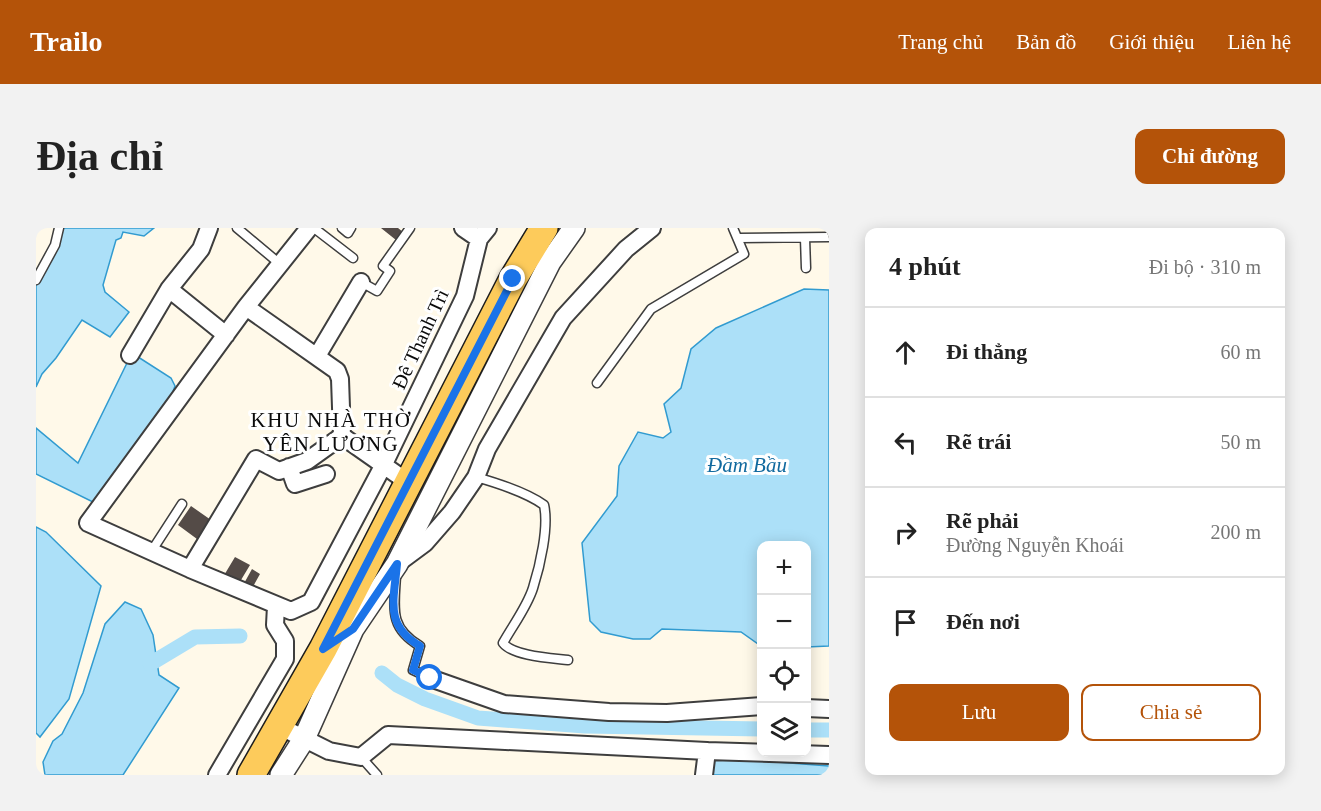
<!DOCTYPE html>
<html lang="vi">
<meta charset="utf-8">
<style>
:root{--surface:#fff;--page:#f2f2f2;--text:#222;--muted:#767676;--line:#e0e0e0;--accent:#b45309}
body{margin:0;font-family:Georgia,serif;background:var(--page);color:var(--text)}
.controls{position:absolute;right:18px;bottom:18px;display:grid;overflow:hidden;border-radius:12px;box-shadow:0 3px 15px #0003}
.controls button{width:54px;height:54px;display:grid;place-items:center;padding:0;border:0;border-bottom:2px solid var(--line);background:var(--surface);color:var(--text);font:30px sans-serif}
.stop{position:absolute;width:18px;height:18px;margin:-14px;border:4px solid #1a73e8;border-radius:50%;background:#fff}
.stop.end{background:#1a73e8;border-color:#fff;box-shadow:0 2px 6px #0008}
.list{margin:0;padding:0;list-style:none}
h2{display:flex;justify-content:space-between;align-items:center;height:78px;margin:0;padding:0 24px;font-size:26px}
h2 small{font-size:20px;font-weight:400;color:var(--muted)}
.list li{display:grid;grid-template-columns:39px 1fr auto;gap:18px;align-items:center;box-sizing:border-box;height:90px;padding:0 24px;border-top:2px solid var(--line)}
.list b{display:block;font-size:22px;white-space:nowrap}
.list p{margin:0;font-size:20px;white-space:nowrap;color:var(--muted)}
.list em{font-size:20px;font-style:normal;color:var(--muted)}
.actions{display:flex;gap:12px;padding:18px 24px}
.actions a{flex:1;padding:14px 0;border:2px solid var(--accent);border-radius:12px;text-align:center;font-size:21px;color:var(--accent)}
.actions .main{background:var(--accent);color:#fff}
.icon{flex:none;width:33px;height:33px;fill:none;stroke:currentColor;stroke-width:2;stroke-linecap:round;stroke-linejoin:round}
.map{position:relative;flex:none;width:793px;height:547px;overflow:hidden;border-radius:12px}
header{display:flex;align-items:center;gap:36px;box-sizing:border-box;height:84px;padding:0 30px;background:var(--accent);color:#fff}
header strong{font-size:28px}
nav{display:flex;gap:33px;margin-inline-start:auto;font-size:21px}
.intro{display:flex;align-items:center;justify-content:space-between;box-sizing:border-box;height:144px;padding:0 36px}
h1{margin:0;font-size:42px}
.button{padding:15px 27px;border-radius:12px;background:var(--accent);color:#fff;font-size:21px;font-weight:700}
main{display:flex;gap:36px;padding:0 36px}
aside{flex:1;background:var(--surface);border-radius:12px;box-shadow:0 3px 15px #0003}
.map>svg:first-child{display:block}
</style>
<header>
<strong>Trailo</strong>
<nav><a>Trang chủ</a><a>Bản đồ</a><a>Giới thiệu</a><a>Liên hệ</a></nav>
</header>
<div class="intro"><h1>Địa chỉ</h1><a class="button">Chỉ đường</a></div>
<main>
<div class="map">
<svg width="793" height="547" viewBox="0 0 793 547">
<rect width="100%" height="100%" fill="#fff9e9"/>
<path fill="#ace0f8" stroke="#319bd0" stroke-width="1.5" d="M26 0H118L108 8 87 4 85 10 80 12 67 57 69 64 93 84 74 109 46 92 20 130 6 146 0 159V57L22 19Z
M768 61 793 62V418L771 419 770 317H726L725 418 705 404 626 401 614 411H597L565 404 554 393 546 315 581 268 583 238 602 204 627 210 635 204 628 176 645 160 655 121 680 100Z
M99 127 135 150 139 158 135 169 59 275 0 246V200L42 235 92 133Z
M0 299 10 304 65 358 33 471 4 509 0 505Z
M89 374 105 381 117 407 123 447 143 460 87 547H9L7 534 17 513 26 506 47 465 69 396Z
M675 529 793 538V547H674Z"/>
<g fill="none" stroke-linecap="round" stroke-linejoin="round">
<path stroke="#ace0f8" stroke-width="15" d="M114 436 159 409 204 408
M346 445 361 457 389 471 442 490 549 498 726 501
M770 502H793"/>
</g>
<path fill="#544b47" d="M345 0H362L367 4 360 12Z
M155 278 175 292 161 311 142 297Z
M199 329 214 337 202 357 187 349Z
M216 341 224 346 214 364 206 359Z"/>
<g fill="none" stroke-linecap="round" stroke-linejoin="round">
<defs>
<path id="service" d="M201 0 244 36
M278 0 317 30
M306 0 312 5 315 0
M703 10 793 9
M769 10 770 40
M0 52 19 17 23 0
M325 54 341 63 354 43 347 38 374 0
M561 155 615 81 708 26 697 0
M440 249C461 255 490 264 508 277 513 299 504 338 497 360 491 379 477 397 467 415 477 428 515 430 532 432
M115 324 146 276
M360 348C358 381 353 400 384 418L377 442 394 450
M325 529 341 547"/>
<path id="minor" d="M273 0 210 79 52 295 154 341 255 383 275 374 347 238 429 68 443 11 452 0
M427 0 443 11
M133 61 190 107
M210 79 301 143 304 151 306 208 373 255
M94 127 133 61 165 21 173 0
M281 128 325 54
M253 239 259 256 290 246
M362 335 389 315 416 284 440 249 451 221 527 90 590 21 616 0
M154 341 220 231 243 243 271 233 306 208
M394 450 468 476 573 484 631 485 726 478
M770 480 793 481
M243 498 293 523 325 529 352 507 671 523 793 527
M181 547 249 431V413L239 397 240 378
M668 547 671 523"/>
<path id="tertiary" d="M287 421 317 401 361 336 514 34 538 0
M245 547 268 511 317 401"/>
<path id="primary" d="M215 547 287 421 477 51 508 0"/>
</defs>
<use href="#service" stroke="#3e3e3e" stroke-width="11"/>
<use href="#minor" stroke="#3e3e3e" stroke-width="20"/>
<use href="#tertiary" stroke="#3e3e3e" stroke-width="24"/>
<use href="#primary" stroke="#1c1c1c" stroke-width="30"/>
<use href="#service" stroke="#fff" stroke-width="8"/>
<use href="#minor" stroke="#fff" stroke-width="16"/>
<use href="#tertiary" stroke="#fff" stroke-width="21"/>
<use href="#primary" stroke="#fdcb5b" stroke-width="27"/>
</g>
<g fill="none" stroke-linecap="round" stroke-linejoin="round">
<path stroke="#1a73e8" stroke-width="8" d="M394 450 377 442 384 418C348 397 358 372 361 336L317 401 287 421 477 51"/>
</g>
<g text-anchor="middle" stroke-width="6" stroke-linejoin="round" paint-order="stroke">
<g font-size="20" fill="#0b0b0b" stroke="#fff">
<text transform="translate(384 111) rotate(-65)" y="7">Đê Thanh Trì</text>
</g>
<g font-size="21" letter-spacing="1.5" fill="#0b0b0b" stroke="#fff">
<text x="295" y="199">KHU NHÀ THỜ<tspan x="295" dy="24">YÊN LƯƠNG</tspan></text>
</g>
<g font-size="21" font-style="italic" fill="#126a9f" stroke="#fff">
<text x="711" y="244">Đầm Bầu</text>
</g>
</g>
</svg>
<div class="controls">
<button>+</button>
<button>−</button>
<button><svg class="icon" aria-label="locate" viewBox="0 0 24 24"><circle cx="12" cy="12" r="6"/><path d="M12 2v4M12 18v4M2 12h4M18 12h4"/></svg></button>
<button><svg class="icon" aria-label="layers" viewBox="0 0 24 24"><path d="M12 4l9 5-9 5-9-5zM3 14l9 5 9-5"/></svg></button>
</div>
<div class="stop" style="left:394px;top:450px"></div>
<div class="stop end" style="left:477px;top:51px"></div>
</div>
<aside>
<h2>4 phút<small>Đi bộ · 310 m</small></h2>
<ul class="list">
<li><svg class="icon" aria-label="ahead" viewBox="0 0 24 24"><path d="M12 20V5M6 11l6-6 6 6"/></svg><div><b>Đi thẳng</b></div><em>60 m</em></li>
<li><svg class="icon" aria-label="left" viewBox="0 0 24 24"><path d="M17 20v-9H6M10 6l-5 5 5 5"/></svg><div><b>Rẽ trái</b></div><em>50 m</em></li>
<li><svg class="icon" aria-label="right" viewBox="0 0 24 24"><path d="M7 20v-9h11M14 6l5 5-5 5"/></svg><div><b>Rẽ phải</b><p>Đường Nguyễn Khoái</p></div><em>200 m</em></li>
<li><svg class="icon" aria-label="arrive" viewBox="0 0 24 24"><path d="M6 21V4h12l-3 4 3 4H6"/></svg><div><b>Đến nơi</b></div></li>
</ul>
<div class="actions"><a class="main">Lưu</a><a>Chia sẻ</a></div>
</aside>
</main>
